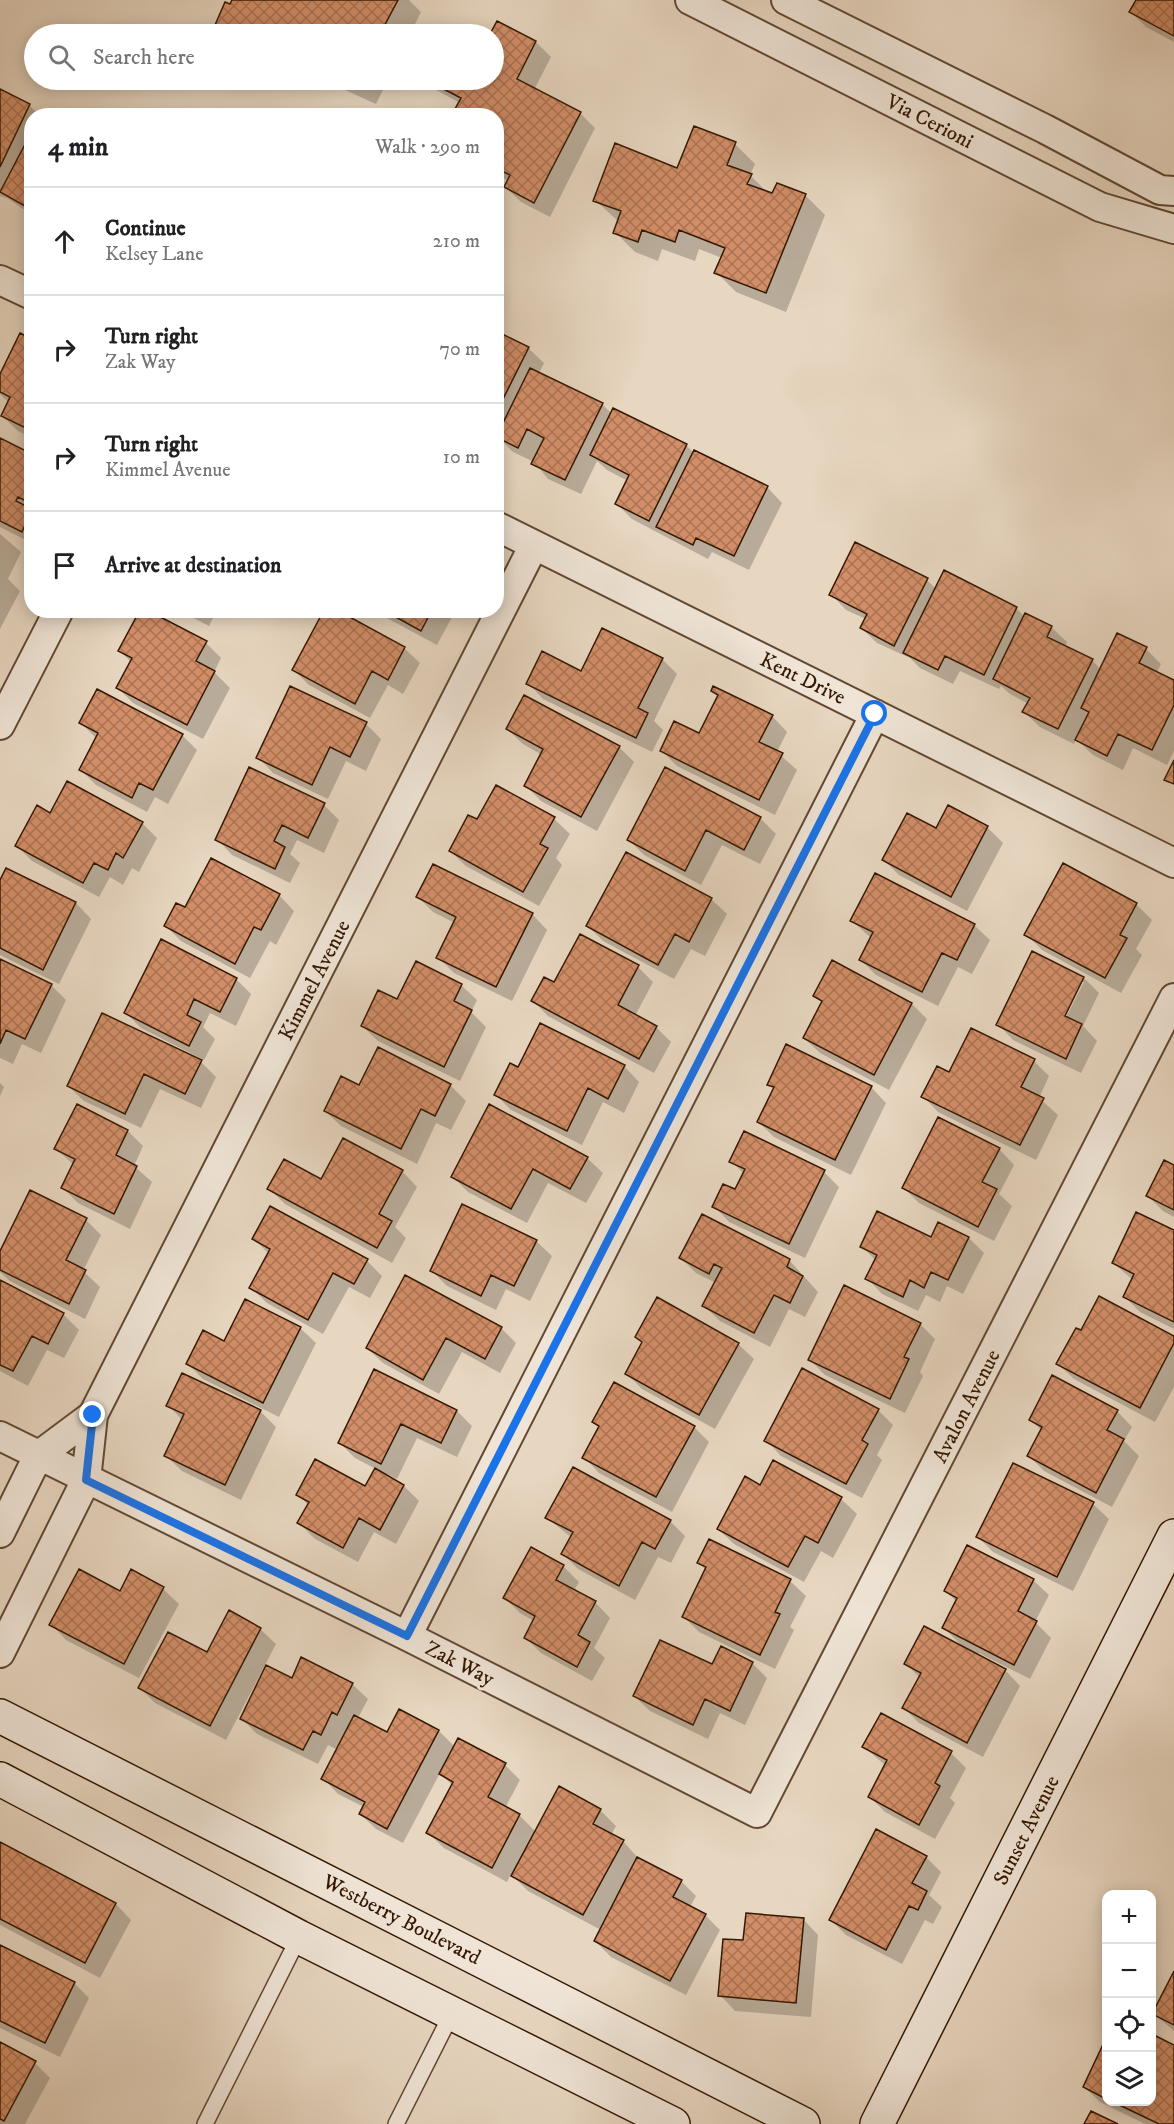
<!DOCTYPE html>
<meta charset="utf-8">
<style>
:root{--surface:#fff;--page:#f2f2f2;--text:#202124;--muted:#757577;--line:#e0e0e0}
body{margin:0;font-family:"IM FELL DW Pica",serif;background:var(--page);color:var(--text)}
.controls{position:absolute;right:18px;bottom:18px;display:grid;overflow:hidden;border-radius:12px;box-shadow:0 3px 15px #0003}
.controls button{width:54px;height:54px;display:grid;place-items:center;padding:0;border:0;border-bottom:2px solid var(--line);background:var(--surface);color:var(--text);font:30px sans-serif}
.stop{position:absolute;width:18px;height:18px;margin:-14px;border:4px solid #1a73e8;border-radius:50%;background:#fff}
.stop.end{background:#1a73e8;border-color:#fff;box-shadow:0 2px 6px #0008}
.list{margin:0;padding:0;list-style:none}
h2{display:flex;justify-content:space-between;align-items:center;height:78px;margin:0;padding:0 24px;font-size:26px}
h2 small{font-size:20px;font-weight:400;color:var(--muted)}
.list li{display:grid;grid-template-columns:39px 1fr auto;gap:18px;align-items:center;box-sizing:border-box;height:108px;padding:0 24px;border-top:2px solid var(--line)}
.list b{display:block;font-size:22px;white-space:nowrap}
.list p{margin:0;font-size:20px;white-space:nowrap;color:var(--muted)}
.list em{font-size:20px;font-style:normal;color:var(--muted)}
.icon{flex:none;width:33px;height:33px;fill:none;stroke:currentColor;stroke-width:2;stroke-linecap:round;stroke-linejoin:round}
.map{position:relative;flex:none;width:1174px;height:2124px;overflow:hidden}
.search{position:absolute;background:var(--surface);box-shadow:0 3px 15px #0003;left:24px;top:24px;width:480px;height:66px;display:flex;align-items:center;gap:15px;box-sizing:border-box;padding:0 21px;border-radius:33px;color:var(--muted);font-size:22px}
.panel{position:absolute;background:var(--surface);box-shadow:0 3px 15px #0003;left:24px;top:108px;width:480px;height:510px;border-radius:24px}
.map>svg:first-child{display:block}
</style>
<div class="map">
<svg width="1174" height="2124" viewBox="0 0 1174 2124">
<defs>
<pattern id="building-cross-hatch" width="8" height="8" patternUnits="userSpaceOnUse" patternTransform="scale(1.5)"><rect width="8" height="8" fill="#d28e68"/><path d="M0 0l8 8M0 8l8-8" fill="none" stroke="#ab7353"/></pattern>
</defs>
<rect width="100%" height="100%" fill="#e7d6c0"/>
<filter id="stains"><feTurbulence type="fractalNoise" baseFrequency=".00333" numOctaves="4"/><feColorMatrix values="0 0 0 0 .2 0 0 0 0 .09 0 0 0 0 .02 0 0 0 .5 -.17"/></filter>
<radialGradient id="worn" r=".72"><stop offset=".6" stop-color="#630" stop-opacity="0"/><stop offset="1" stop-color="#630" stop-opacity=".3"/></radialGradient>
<path fill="#0003" fill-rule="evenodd" d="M234 0H409L421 12 410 34H227L217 24Z
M1137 0H1174V42L1146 27 1131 12Z
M498 23 536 42 551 57 534 90 580 113 595 128 550 217 521 202 505 187 509 181 496 174V116L460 103 418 80H494L492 34Z
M323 80H388L376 104Z
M0 91 29 105 40 116H32V215L7 198 0 196Z
M45 110 55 116H42Z
M735 144 755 164 750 175 769 194 805 195 825 215 786 312 736 292 716 272 722 258 699 249 695 261 662 249 658 261 635 252 615 232 619 222 595 200 678 170Z
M496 332 528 348 544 363 539 373 602 404 612 414 686 445 694 453 767 487 782 503 749 570 712 552 708 559 632 519 617 504 628 481 607 470 597 461 581 494 548 479 534 462 513 452 504 443 500 452 496 450Z
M32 341V438L18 431 2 416 9 403 0 394V377Z
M0 440 32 455V543L0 527Z
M0 534 21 552 8 579 20 591 0 629Z
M927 580 936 589 1016 608 1025 617 1051 627 1067 642 1065 647 1092 660 1101 670 1146 649 1161 664 1156 674 1174 682V751L1167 765 1133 748 1123 770 1093 755 1076 739 1074 744 1040 727 1024 712 1029 704 1010 694 1001 686 999 689 960 671 953 684 920 668 910 658 877 643 861 628 866 619 846 610 831 594Z
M178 610H217L209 626Z
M372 610H446L452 617 437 645Z
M206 643 221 658 214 672 230 688 203 739 133 703 118 688 131 662 120 651Z
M404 648 420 663 403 694 388 685 370 718 309 685 294 670Z
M662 659 677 674 654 721 663 730 652 752 543 699 528 683Z
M712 691 772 716 787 732 777 752 797 770 775 815 677 766 661 750 700 735 719 697Z
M81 723 182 735 197 750 168 804 155 797 147 812 96 785 81 770 97 739Z
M366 724 381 739 366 771 346 761 328 799 273 773 258 757Z
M507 729 619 747 634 762 597 831 541 801 526 786 542 755 523 744Z
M666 769 760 818 776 834 760 864 722 845 701 885 644 855 629 840Z
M497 787 554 819 570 834 556 858 562 865 539 906 466 866 450 851 477 821Z
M324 805 339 820 324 853 297 840 290 854 300 863 290 883 232 855 217 839Z
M949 807 987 827 1003 843 967 911 899 875 884 860 937 830Z
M51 815 142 823 157 838 139 872 132 868 123 885 110 877 99 897 32 861 17 846Z
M1064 865 1137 905 1152 920 1136 949 1142 955 1121 993 1042 950 1026 934Z
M7 870 76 903 91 919 59 984 0 955V884Z
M279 895 294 911 276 945 270 941 250 978 181 941 166 926 186 909Z
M418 897 532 914 547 930 512 1001 454 973 438 957 455 923 433 912Z
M711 899 727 914 705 956 691 949 674 979 603 941 588 926Z
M852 921 974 925 990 940 972 974 958 967 938 1006 876 975 861 960 871 938Z
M580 936 638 967 653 982 635 1016 656 1027 671 1042 654 1073 548 1016 533 1001 555 984Z
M1033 953 1084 978 1099 993 1083 1026 1097 1041 1081 1073 1013 1040 998 1024ZM1080 982H1084L1063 1023 1060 1022Z
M0 961 51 985 66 1000 41 1053 22 1044 13 1064 0 1058Z
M832 962 912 1004 927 1019 889 1090 820 1053 804 1038 823 1003 815 995Z
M236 979 251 994 236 1026 210 1013 203 1027 215 1039 204 1060 141 1028 126 1013Z
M461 985 477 1000 471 1012 486 1027 460 1081 378 1041 362 1026 398 1002Z
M1034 1061 1049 1076 1039 1098 1058 1115 1036 1160 938 1112 923 1096 950 1074Z
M201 1062 216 1077 201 1108 160 1089 141 1128 84 1101 68 1086Z
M624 1066 639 1082 624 1113 603 1102 582 1145 511 1110 496 1095 519 1069Z
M0 1083 4 1087 0 1096Z
M769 1084 871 1087 886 1103 851 1175 774 1137 758 1121 774 1090Z
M450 1085 466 1101 451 1130 436 1123 417 1164 341 1126 325 1111 360 1087Z
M77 1106 128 1131 143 1146 134 1166 152 1182 130 1229 78 1203 63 1188 74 1165 56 1149Z
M999 1149 1014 1165 999 1194 1012 1206 994 1241 919 1203 904 1188Z
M587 1158 603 1173 586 1203 548 1183 527 1223 468 1192 452 1176Z
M731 1161 824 1172 839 1187 805 1258 729 1222 714 1206 735 1191 744 1174Z
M1174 1166V1217L1163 1211 1148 1196Z
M402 1171 417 1187 395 1227 406 1238 392 1263 285 1204 269 1189Z
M702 1216 790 1261 818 1292 805 1317 789 1309 770 1347 720 1321 704 1306 716 1283 696 1273 681 1258Z
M86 1220 101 1235 83 1271 100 1287 85 1319 10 1281 0 1272V1254Z
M1174 1232V1329L1140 1312 1125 1297 1133 1280 1113 1263Z
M969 1238 984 1253 963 1294 947 1286 940 1302 926 1295 918 1311 882 1294 867 1278 876 1261 862 1246 932 1239Z
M254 1239 367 1261 382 1276 370 1298 349 1287 323 1334 267 1303 251 1288 269 1254Z
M536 1241 552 1256 530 1301 506 1289 496 1310 447 1286 432 1271Z
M0 1281 63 1314 79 1330 64 1358 47 1350 28 1386 0 1371Z
M920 1324 935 1339 920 1372 923 1376 905 1413 825 1375 810 1360Z
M300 1328 316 1343 279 1417 203 1379 188 1364 225 1343Z
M501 1328 516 1343 500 1373 462 1352 439 1394 383 1363 367 1348Z
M637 1337 738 1344 754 1359 715 1429 642 1389 626 1373 643 1343Z
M1174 1338V1387L1155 1422 1074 1379 1058 1364Z
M375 1371 457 1411 472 1426 457 1457 417 1438 397 1479 387 1474 386 1476 404 1486 419 1501 396 1544 374 1532 358 1562 315 1539 299 1523 309 1506 298 1494 366 1488 376 1469 355 1458 340 1443Z
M182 1375 260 1411 276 1427 241 1500 182 1471 166 1456 183 1421 168 1405Z
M878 1410 893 1425 877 1455 882 1460 862 1498 781 1456 766 1440Z
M1117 1411 1132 1427 1124 1441 1139 1456 1112 1507 1044 1471 1029 1456 1042 1431 1030 1419Z
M594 1422 694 1427 709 1442 672 1512 599 1473 584 1457 600 1428Z
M774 1462 841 1499 857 1514 833 1558 821 1551 804 1582 734 1544 718 1529 761 1487Z
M1014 1465 1093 1504 1109 1519 1073 1591 993 1552 978 1537Z
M547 1518 670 1521 685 1536 671 1563 658 1557 635 1600 578 1569 563 1554 572 1538Z
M531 1549 563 1566 579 1582 574 1591 595 1602 610 1618 594 1648 605 1658 592 1681 541 1653 525 1637 534 1621 520 1613 505 1598Z
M699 1563 790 1581 806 1596 790 1627 794 1630 775 1669 699 1632 684 1617 706 1570Z
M132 1572 163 1589 179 1604 139 1678 66 1640 51 1624 120 1593Z
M1033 1580 1049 1595 1035 1622 1051 1638 1030 1679 979 1653 978 1656 1005 1670 1020 1686 983 1757 919 1723 904 1708 920 1678 906 1664 963 1647 944 1628 956 1601 946 1591Z
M260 1629 276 1644 226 1740 155 1703 140 1688Z
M752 1663 767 1678 745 1725 720 1713 708 1739 650 1711 634 1696 713 1666Z
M292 1680 352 1684 368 1699 358 1718 388 1734 400 1711 439 1731 455 1747 505 1765 520 1780 505 1808 519 1815 536 1832 559 1788 600 1810 616 1826 611 1835 623 1841 638 1858 681 1881 696 1896 690 1907 705 1915 720 1930 686 1995 611 1957 595 1941 601 1930 528 1891 511 1874 507 1882 444 1848 428 1833 453 1786 440 1773 403 1843 376 1829 360 1814 364 1807 338 1794 323 1778 338 1750 328 1745 318 1764 257 1734 242 1719Z
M864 1747 951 1753 966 1768 950 1798 955 1803 935 1839 885 1812 870 1797 886 1766Z
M0 1844 116 1904 131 1920 100 1978 0 1925Z
M926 1857 941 1872 929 1895 942 1907 933 1924 925 1920 902 1964 846 1935 831 1920Z
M803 1919 818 1935 811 2017 735 2011 720 1995 745 1942Z
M0 1947 74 1983 89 1998 60 2057 0 2028Z
M1174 1974V2031L1154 2014Z
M1152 2035 1174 2046V2124H1145L1100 2102 1084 2087 1106 2042V2102H1152Z
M0 2044 35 2063 50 2078 25 2124H0Z"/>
<path fill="url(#building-cross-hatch)" stroke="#351802" stroke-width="1.5" d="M232 0H398L380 34H236L215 25 225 2 230 4Z
M1136 0H1174V36L1129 12Z
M497 21 536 41 517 79 581 112 534 203 504 187 510 175 496 168V116H451L461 98 426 80H494V34H490Z
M0 89 30 104 0 167Z
M694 126 736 142 727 165 752 174 747 184 772 193 777 183 806 194 766 293 714 273 725 248 679 230 675 242 642 230 638 242 613 233 621 211 593 201 615 143 677 168Z
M32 131V210L0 192Z
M496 331 529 347 496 413Z
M20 333 32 339V431L1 416 10 397 0 392V374Z
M530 368 603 403 565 480 531 464 544 438 527 429 518 448 496 437Z
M613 408 687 444 649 521 615 504 629 475 590 455Z
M0 438 32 454V494L28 492 24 500 18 497 16 501 32 509 22 532 0 521Z
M694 450 768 486 734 556 696 538 693 545 656 527Z
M855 542 928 578 894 646 860 628 867 614 829 595Z
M944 570 1017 607 984 675 945 656 938 670 903 653Z
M140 610H147L207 641 196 661 215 671 187 725 116 688 132 658 118 651Z
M324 610H337L405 647 388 680 372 671 355 704 292 670Z
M383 610H432L421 631Z
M1025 613 1052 626 1047 637 1093 659 1058 729 1022 712 1030 698 993 679Z
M602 628 663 658 638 708 648 713 636 738 526 684 542 651 581 671Z
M1117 633 1147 647 1139 663 1174 680V705L1152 750 1118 734 1107 756 1075 740 1089 712 1081 708Z
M290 686 367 722 350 757 330 747 312 785 256 758Z
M713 686 773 715 759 742 783 753 759 800 660 751 674 721 699 733 718 695 711 691Z
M97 689 183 734 153 790 139 783 132 798 79 770 98 733 79 723Z
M524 695 620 746 581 817 524 786 543 749 506 729Z
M1174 760V784L1164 780Z
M249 767 325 803 308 838 282 825 274 841 285 847 275 869 215 840Z
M665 767 761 817 744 850 706 830 685 871 627 840Z
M67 781 143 822 123 858 116 853 108 870 94 863 83 883 15 846 37 805 50 813Z
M496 785 555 817 540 844 548 848 523 892 449 851 468 815 477 819Z
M948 805 988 826 951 897 882 860 907 813 936 828Z
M626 852 712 898 689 942 675 934 658 965 586 926Z
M211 858 280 894 261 930 254 927 235 964 164 926 176 903 185 907Z
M1063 863 1137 903 1120 935 1127 938 1105 978 1024 935Z
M433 864 533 913 496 987 436 958 456 917 416 897Z
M6 868 76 902 43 970 0 948V880Z
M875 873 975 924 957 960 942 953 922 992 859 960 873 932 850 921Z
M580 934 639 965 618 1005 657 1026 639 1059 531 1001 544 977 554 982Z
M161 939 237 978 220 1012 194 999 187 1015 201 1022 189 1046 124 1013Z
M1032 951 1084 977 1065 1016 1082 1024 1066 1059 996 1025Z
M0 959 52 984 25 1039 6 1030 0 1044Z
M832 960 912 1003 874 1075 803 1038 822 1001 813 996Z
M416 961 462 984 454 1001 472 1010 444 1067 361 1026 378 990 397 999Z
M102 1013 202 1060 185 1094 144 1074 125 1114 67 1086Z
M540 1023 625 1065 608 1099 588 1088 567 1131 494 1095 510 1063 518 1067Z
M971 1028 1035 1059 1021 1087 1044 1098 1020 1145 921 1097 937 1066 949 1072Z
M786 1044 872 1086 835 1160 757 1122 774 1087 767 1085Z
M378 1047 451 1084 435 1116 421 1109 401 1149 324 1111 341 1076 359 1085Z
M77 1104 128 1130 116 1155 137 1166 114 1214 61 1188 75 1159 54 1149Z
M489 1104 588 1157 570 1189 533 1169 511 1209 451 1177Z
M938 1117 1000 1148 982 1182 997 1189 978 1227 902 1188Z
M744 1131 825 1170 789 1244 712 1207 723 1184 735 1189 745 1169 729 1162Z
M343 1138 403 1170 379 1214 392 1221 377 1248 267 1189 284 1159 321 1179Z
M1164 1160 1174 1165V1210L1146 1196Z
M30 1190 87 1218 66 1260 86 1270 69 1304 0 1270V1251Z
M462 1204 537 1240 514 1286 491 1275 481 1296 430 1271Z
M270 1206 368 1259 354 1284 333 1273 308 1320 249 1288 270 1249 252 1239Z
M877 1211 931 1237 938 1222 969 1237 948 1280 931 1272 924 1288 910 1280 903 1297 865 1279 877 1255 860 1247Z
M1136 1212 1174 1230V1322L1123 1297 1134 1274 1112 1263Z
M702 1214 790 1259 787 1267 803 1276 790 1303 774 1295 754 1333 702 1306 722 1268 714 1264 709 1274 679 1258Z
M405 1275 502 1327 485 1359 446 1338 423 1380 366 1348Z
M0 1280 64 1313 48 1344 32 1336 13 1371 0 1365Z
M844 1285 921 1323 904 1357 909 1359 890 1399 808 1360Z
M1099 1296 1174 1336V1343L1140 1408 1056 1364 1076 1328 1081 1330Z
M657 1297 739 1343 699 1415 625 1374 642 1342 635 1337Z
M245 1299 301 1327 263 1403 186 1364 203 1330 224 1341Z
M802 1368 879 1409 862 1440 868 1444 846 1484 764 1441Z
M374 1369 457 1410 441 1443 401 1424 381 1464 338 1443Z
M182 1373 261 1410 225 1485 164 1456 184 1414 166 1406Z
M1052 1375 1118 1410 1107 1430 1124 1439 1096 1493 1027 1456 1042 1427 1029 1420Z
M614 1382 695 1426 656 1497 582 1458 599 1426 592 1422Z
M315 1459 365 1486 375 1468 404 1485 380 1530 359 1518 343 1548 297 1523 309 1502 296 1495Z
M773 1460 842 1497 818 1543 805 1536 788 1567 717 1529 745 1476 760 1485Z
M1013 1463 1094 1502 1057 1577 976 1537Z
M573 1467 671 1520 655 1549 642 1542 619 1586 561 1554 573 1532 545 1518Z
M709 1539 791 1579 775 1612 780 1614 760 1655 682 1617 706 1567 697 1563Z
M967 1545 1034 1579 1018 1611 1037 1621 1014 1665 942 1628 957 1598 944 1591Z
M531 1547 564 1565 556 1580 596 1601 578 1635 590 1642 577 1667 524 1638 535 1616 503 1598Z
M79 1569 120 1591 131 1569 164 1587 124 1664 49 1625Z
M229 1610 261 1628 210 1726 138 1688 168 1632 207 1652Z
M924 1626 1006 1669 967 1743 902 1708 921 1673 904 1664Z
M660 1640 712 1664 721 1646 753 1662 730 1711 705 1699 693 1725 633 1696Z
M301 1657 353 1683 337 1715 332 1712 321 1735 313 1731 303 1750 240 1719 266 1665 292 1678Z
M399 1709 439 1730 387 1829 359 1814 365 1802 321 1779 354 1715 387 1732Z
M881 1713 952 1751 935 1783 940 1786 919 1825 868 1797 887 1760 862 1747Z
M458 1738 506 1763 488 1797 520 1814 492 1868 426 1833 453 1782 439 1774Z
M559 1786 601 1809 593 1824 624 1840 583 1915 511 1876Z
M876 1829 927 1856 912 1883 927 1891 918 1910 909 1906 886 1950 829 1920Z
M0 1842 116 1903 85 1963 0 1919Z
M637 1857 682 1880 673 1897 706 1914 670 1981 594 1941Z
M746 1913 804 1918 796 2003 718 1996 723 1939 743 1940Z
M0 1945 75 1982 45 2043 0 2021Z
M1174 1971V2025L1152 2014Z
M1152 2034 1174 2045V2124H1159L1113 2102H1152Z
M1106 2038V2099L1083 2087Z
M0 2042 36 2061 4 2121 0 2119Z
M1091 2111 1118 2124H1084Z"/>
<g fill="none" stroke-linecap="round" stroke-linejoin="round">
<defs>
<path id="lane" d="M205 2124 299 1937
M396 2124 452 2013"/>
<path id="street" d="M690 0 1100 207 1174 229
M786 0 1045 129 1160 190 1174 191
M0 280 32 295
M496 526 1174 863
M0 725 59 610
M0 1436 407 1636 757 1813 1174 998
M0 1533 38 1456 93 1415
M407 1636 875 714
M0 1653 86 1480 93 1415 534 545"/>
<path id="secondary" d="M0 1716 803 2124
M0 1779 299 1937 673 2124
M877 2124 1174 1536"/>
</defs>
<use href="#lane" stroke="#624832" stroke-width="18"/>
<use href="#street" stroke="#624832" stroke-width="32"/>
<use href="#secondary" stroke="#351802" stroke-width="36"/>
<use href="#lane" stroke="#efe4d6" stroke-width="15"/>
<use href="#street" stroke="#efe4d6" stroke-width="28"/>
<use href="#secondary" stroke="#efe4d6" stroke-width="33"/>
</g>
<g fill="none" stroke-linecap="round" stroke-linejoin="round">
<path stroke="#1a73e8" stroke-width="8" d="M93 1415 86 1480 407 1636 875 714"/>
</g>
<g text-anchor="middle" stroke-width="6" stroke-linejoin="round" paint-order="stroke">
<g font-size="21" fill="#351802" stroke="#efe4d6">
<text transform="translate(930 121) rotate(27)" y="7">Via Cerioni</text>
<text transform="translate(803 678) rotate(26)" y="7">Kent Drive</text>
<text transform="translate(314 980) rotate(-63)" y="7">Kimmel Avenue</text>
<text transform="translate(966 1406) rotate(-63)" y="7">Avalon Avenue</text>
<text transform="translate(460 1663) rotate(27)" y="7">Zak Way</text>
<text transform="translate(1026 1830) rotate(-63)" y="7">Sunset Avenue</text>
<text transform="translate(402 1919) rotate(27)" y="7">Westberry Boulevard</text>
</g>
</g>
<rect width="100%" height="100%" filter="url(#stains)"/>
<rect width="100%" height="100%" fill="url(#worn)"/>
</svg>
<div class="controls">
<button>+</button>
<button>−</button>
<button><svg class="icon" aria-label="locate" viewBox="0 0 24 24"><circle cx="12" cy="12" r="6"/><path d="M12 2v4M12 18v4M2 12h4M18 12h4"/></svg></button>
<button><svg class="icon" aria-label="layers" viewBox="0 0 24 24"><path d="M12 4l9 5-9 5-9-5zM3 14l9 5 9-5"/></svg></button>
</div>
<div class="stop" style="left:875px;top:714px"></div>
<div class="stop end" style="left:93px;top:1415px"></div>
<div class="search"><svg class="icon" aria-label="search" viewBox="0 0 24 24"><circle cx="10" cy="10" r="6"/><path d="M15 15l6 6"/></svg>Search here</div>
<section class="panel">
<h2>4 min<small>Walk · 290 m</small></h2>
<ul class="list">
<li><svg class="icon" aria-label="ahead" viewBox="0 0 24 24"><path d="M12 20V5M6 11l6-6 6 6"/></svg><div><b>Continue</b><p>Kelsey Lane</p></div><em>210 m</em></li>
<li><svg class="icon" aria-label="right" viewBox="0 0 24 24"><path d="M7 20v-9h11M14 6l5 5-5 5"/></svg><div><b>Turn right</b><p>Zak Way</p></div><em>70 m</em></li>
<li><svg class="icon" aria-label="right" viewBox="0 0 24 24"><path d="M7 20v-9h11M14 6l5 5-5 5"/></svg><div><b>Turn right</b><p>Kimmel Avenue</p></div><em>10 m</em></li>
<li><svg class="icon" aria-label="arrive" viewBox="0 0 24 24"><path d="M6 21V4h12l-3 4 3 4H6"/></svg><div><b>Arrive at destination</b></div></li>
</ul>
</section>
</div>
